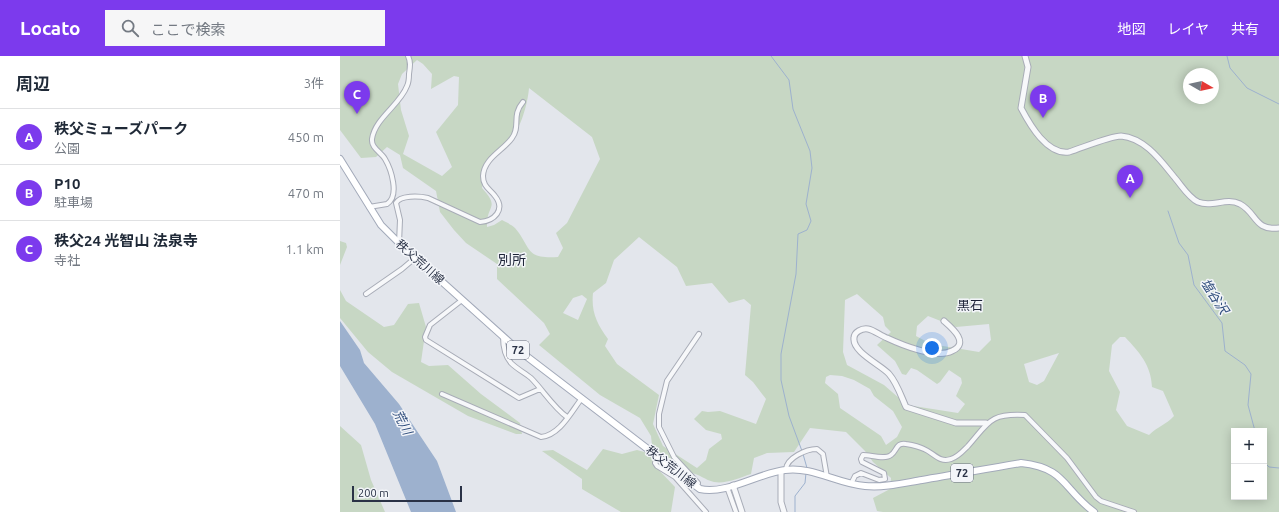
<!DOCTYPE html>
<html lang="ja">
<meta charset="utf-8">
<style>
:root{--surface:#fff;--page:#f6f6f7;--text:#1f2937;--muted:#747a83;--line:#e0e1e3;--accent:#7c3aed}
body{margin:0;font-family:Ubuntu,"Noto Sans JP",sans-serif;background:var(--page);color:var(--text)}
.controls{position:absolute;right:12px;bottom:12px;display:grid;overflow:hidden;border-radius:0px;box-shadow:0 2px 10px #0003}
.controls button{width:36px;height:36px;display:grid;place-items:center;padding:0;border:0;border-bottom:1px solid var(--line);background:var(--surface);color:var(--text);font:20px sans-serif}
.compass{position:absolute;left:843px;top:12px;width:36px;height:36px;border-radius:50%;background:var(--surface);box-shadow:0 2px 10px #0003;rotate:99deg}
.scale{position:absolute;left:12px;bottom:10px;width:110px;box-sizing:border-box;padding-left:4px;border:2px solid #2a3246;border-top:0;font-size:11px;line-height:14px;white-space:nowrap;color:#2a3246;-webkit-text-stroke:3px #f3f5f9;paint-order:stroke}
.you{position:absolute;left:592px;top:292px;width:14px;height:14px;margin:-10px;border:3px solid #fff;border-radius:50%;background:#1a73e8;box-shadow:0 0 0 6px #1a73e833}
.badge{display:grid;place-items:center;width:26px;height:26px;border-radius:50%;background:var(--accent);color:#fff;font-size:13px;font-weight:700}
.pin{position:absolute;translate:-50% -33px;filter:drop-shadow(0 1px 2px #0008)}
.pin::after{content:'';position:absolute;top:21px;width:14px;height:12px;background:inherit;clip-path:polygon(0 0,100% 0,50% 100%)}
.list{margin:0;padding:0;list-style:none}
h2{display:flex;justify-content:space-between;align-items:center;height:52px;margin:0;padding:0 16px;font-size:17px}
h2 small{font-size:13px;font-weight:400;color:var(--muted)}
.list li{display:grid;grid-template-columns:26px 1fr auto;gap:12px;align-items:center;box-sizing:border-box;height:56px;padding:0 16px;border-top:1px solid var(--line)}
.list b{display:block;font-size:15px;white-space:nowrap}
.list p{margin:0;font-size:13px;white-space:nowrap;color:var(--muted)}
.list em{font-size:13px;font-style:normal;color:var(--muted)}
.icon{flex:none;width:22px;height:22px;fill:none;stroke:currentColor;stroke-width:2;stroke-linecap:round;stroke-linejoin:round}
.map{position:relative;flex:none;width:939px;height:456px;overflow:hidden}
header{display:flex;align-items:center;gap:24px;box-sizing:border-box;height:56px;padding:0 20px;background:var(--accent);color:#fff}
header strong{font-size:19px}
nav{display:flex;gap:22px;margin-inline-start:auto;font-size:14px}
.search{width:280px;height:36px;background:var(--page);display:flex;align-items:center;gap:10px;box-sizing:border-box;padding:0 14px;border-radius:0px;color:var(--muted);font-size:15px}
main{display:flex}
aside{flex:1;background:var(--surface)}
.map>svg:first-child{display:block}
</style>
<header>
<strong>Locato</strong>
<div class="search"><svg class="icon" aria-label="search" viewBox="0 0 24 24"><circle cx="10" cy="10" r="6"/><path d="M15 15l6 6"/></svg>ここで検索</div>
<nav><a>地図</a><a>レイヤ</a><a>共有</a></nav>
</header>
<main>
<aside>
<h2>周辺<small>3件</small></h2>
<ul class="list">
<li><span class="badge">A</span><div><b>秩父ミューズパーク</b><p>公園</p></div><em>450 m</em></li>
<li><span class="badge">B</span><div><b>P10</b><p>駐車場</p></div><em>470 m</em></li>
<li><span class="badge">C</span><div><b>秩父24 光智山 法泉寺</b><p>寺社</p></div><em>1.1 km</em></li>
</ul>
</aside>
<div class="map">
<svg width="939" height="456" viewBox="0 0 939 456">
<rect width="100%" height="100%" fill="#e3e6ec"/>
<path fill="#c7d7c4" fill-rule="evenodd" d="M0 0H939V456H543L537 455 533 442 550 433 551 422 533 406 525 395 506 376 470 372 454 396 427 397 414 402 411 418C399 422 386 428 374 426 365 424 360 418 350 417L344 409 320 398 313 400 314 409 335 431 331 456H281L242 433V423L202 395 213 394 247 414 263 393 282 398 297 394 308 397 312 389 311 380 300 362 260 339 199 289 210 278 204 267 157 223V208L126 187 114 174 100 156 96 135 63 112 60 99 47 91 36 101 21 102 0 74ZM77 4 83 8 92 18 91 33 114 20 119 21 118 49 96 76 112 111 102 120 63 98 69 80 61 54 58 28 62 18ZM849 18H873V42H849ZM189 32 252 81 260 103 227 167 216 177 223 192 218 201C184 203 192 192 175 172 172 169 166 166 162 164L154 169 147 171C146 148 161 153 142 132 148 97 156 103 174 79 182 68 188 45 189 32ZM299 181 337 211 346 230 372 227 389 247 404 243 411 249 405 319 413 326 426 343 416 368 380 355 368 356 362 355 354 363 366 374 381 378 382 383 369 393 366 404 357 412 323 390 313 368 319 339 277 308 265 290 268 283C257 268 251 256 253 237L266 227 274 204ZM517 238 543 261 545 270 551 276 537 289 555 305 562 318 566 319 571 312 577 314 597 328 600 326 609 314 621 322 622 327 616 340 625 348 618 357 567 349 544 329 507 309 503 296 505 244ZM242 239 247 243 238 264 223 257 233 242ZM588 260 616 271 649 268 651 284 639 296 591 288 576 280 577 270ZM780 281H785C800 297 811 309 812 331L823 335 834 360C826 369 818 370 809 379L787 370 776 354 780 336 769 315 772 289ZM719 297 704 325 697 329 689 326 684 308ZM490 319 502 320 514 324 530 333 534 340 553 355 562 371 557 381 546 389 541 380 500 352 498 338 485 327 486 321ZM894 375H924V441H894Z
M0 185 6 187 7 191 0 209Z
M0 234 6 245 44 271 54 269 68 248 79 247 86 271 81 306 89 310 108 309 141 338 180 367 182 378H176L128 360 52 316 28 296 0 262Z
M0 370 21 389 31 424 45 456H0Z"/>
<path fill="#9db1ce" d="M0 265 20 294 24 307 59 348 97 405 116 456H71L35 368 0 310Z"/>
<g fill="none" stroke-linecap="round" stroke-linejoin="round">
<path stroke="#9db1ce" stroke-width="1" d="M431 0 449 24 453 53 470 95 472 112 466 148 471 165 467 174 458 178 456 218 441 298V324L449 360 462 395
M887 0 890 12 907 32 939 48
M828 155 839 187 848 199 854 229 882 267 885 295 905 309 911 318 908 349 915 375
M463 398 467 412
M924 406 929 411 939 412
M455 456V440L465 427 466 417"/>
<defs>
<path id="minor" d="M29 151 47 148C60 140 51 113 45 103 41 96 31 92 32 83 35 62 60 49 67 30 69 26 69 22 69 18 70 11 71 6 68 0
M59 187 60 164 56 147C60 139 79 140 88 142L140 166C154 165 166 154 155 140 150 133 143 131 143 120 144 102 163 95 172 82 181 70 171 60 183 46
M26 238 62 213 75 202
M122 244 90 269 85 281 86 284 179 342 200 333
M163 281C163 290 165 300 171 307 177 313 185 317 191 322 203 334 213 351 227 361
M102 338 201 381C220 379 231 356 242 342
M318 401 315 407 317 410 335 421 366 456
M446 413C447 402 466 393 477 393L483 398 487 421
M511 428 515 420 521 417 539 424 545 423 544 417 522 406 521 403 523 399C531 399 545 404 551 399 557 395 556 386 566 388 572 389 578 390 584 393 594 397 599 407 611 403 618 401 623 395 628 390 649 366 650 357 685 359L727 402 756 441 761 445 794 456
M356 431 358 427 334 401 319 371V358L327 325 359 278
M387 431 396 456"/>
<path id="tertiary" d="M685 0 688 11 681 52C690 69 707 99 729 96 742 92 770 80 781 80 805 82 821 105 835 122 842 130 848 141 858 146 872 152 886 141 900 148 917 157 914 175 939 172
M604 265C612 272 630 287 612 295 596 303 562 289 547 282 541 280 534 274 528 273 522 272 514 276 514 282 512 296 541 309 549 318 557 327 561 340 566 351L616 367H646
M441 415V446L444 456
M393 429 402 456"/>
<path id="primary" d="M0 103 41 169 60 188 177 293 360 433C386 439 419 417 445 414 472 410 498 428 525 430 544 432 564 427 582 424 615 418 648 413 681 407 726 412 722 432 754 456"/>
</defs>
<use href="#minor" stroke="#a8acb7" stroke-width="6"/>
<use href="#tertiary" stroke="#a8acb7" stroke-width="7"/>
<use href="#primary" stroke="#a2a9b9" stroke-width="8"/>
<use href="#minor" stroke="#f7f8fa" stroke-width="4"/>
<use href="#tertiary" stroke="#f7f8fa" stroke-width="5"/>
<use href="#primary" stroke="#fff" stroke-width="6"/>
</g>
<g text-anchor="middle" stroke-width="3" stroke-linejoin="round" paint-order="stroke">
<g fill="#f3f5f9" stroke="#666c7c" stroke-width="1">
<rect x="167" y="285" width="22" height="18" rx="3"/>
<rect x="611" y="408" width="22" height="18" rx="3"/>
</g>
<g font-size="11" font-weight="bold" fill="#2a3246">
<text x="178" y="298">72</text>
<text x="622" y="421">72</text>
</g>
<g font-size="12" fill="#2a3246" stroke="#f3f5f9">
<text transform="translate(80 206) rotate(42)" y="4">秩父荒川線</text>
<text transform="translate(331 411) rotate(38)" y="4">秩父荒川線</text>
</g>
<g font-size="13" font-style="italic" fill="#304e7d" stroke="#f3f5f9">
<text transform="translate(875 240) rotate(57)" y="5">塩谷沢</text>
<text transform="translate(63 366) rotate(63)" y="5">荒川</text>
</g>
<g font-size="13" fill="#1c2337" stroke="#f3f5f9">
<text x="630" y="254">黒石</text>
</g>
<g font-size="14" fill="#1c2337" stroke="#f3f5f9">
<text x="172" y="209">別所</text>
</g>
</g>
</svg>
<div class="controls">
<button>+</button>
<button>−</button>
</div>
<svg class="compass" viewBox="-18 -18 36 36"><path d="M0-13l5 13h-10z" fill="#e53935"/><path d="M0 13l5-13h-10z" fill="#747a83"/></svg>
<div class="scale">200 m</div>
<div class="you"></div>
<div class="pin badge" style="left:790px;top:142px">A</div>
<div class="pin badge" style="left:703px;top:62px">B</div>
<div class="pin badge" style="left:17px;top:58px">C</div>
</div>
</main>
